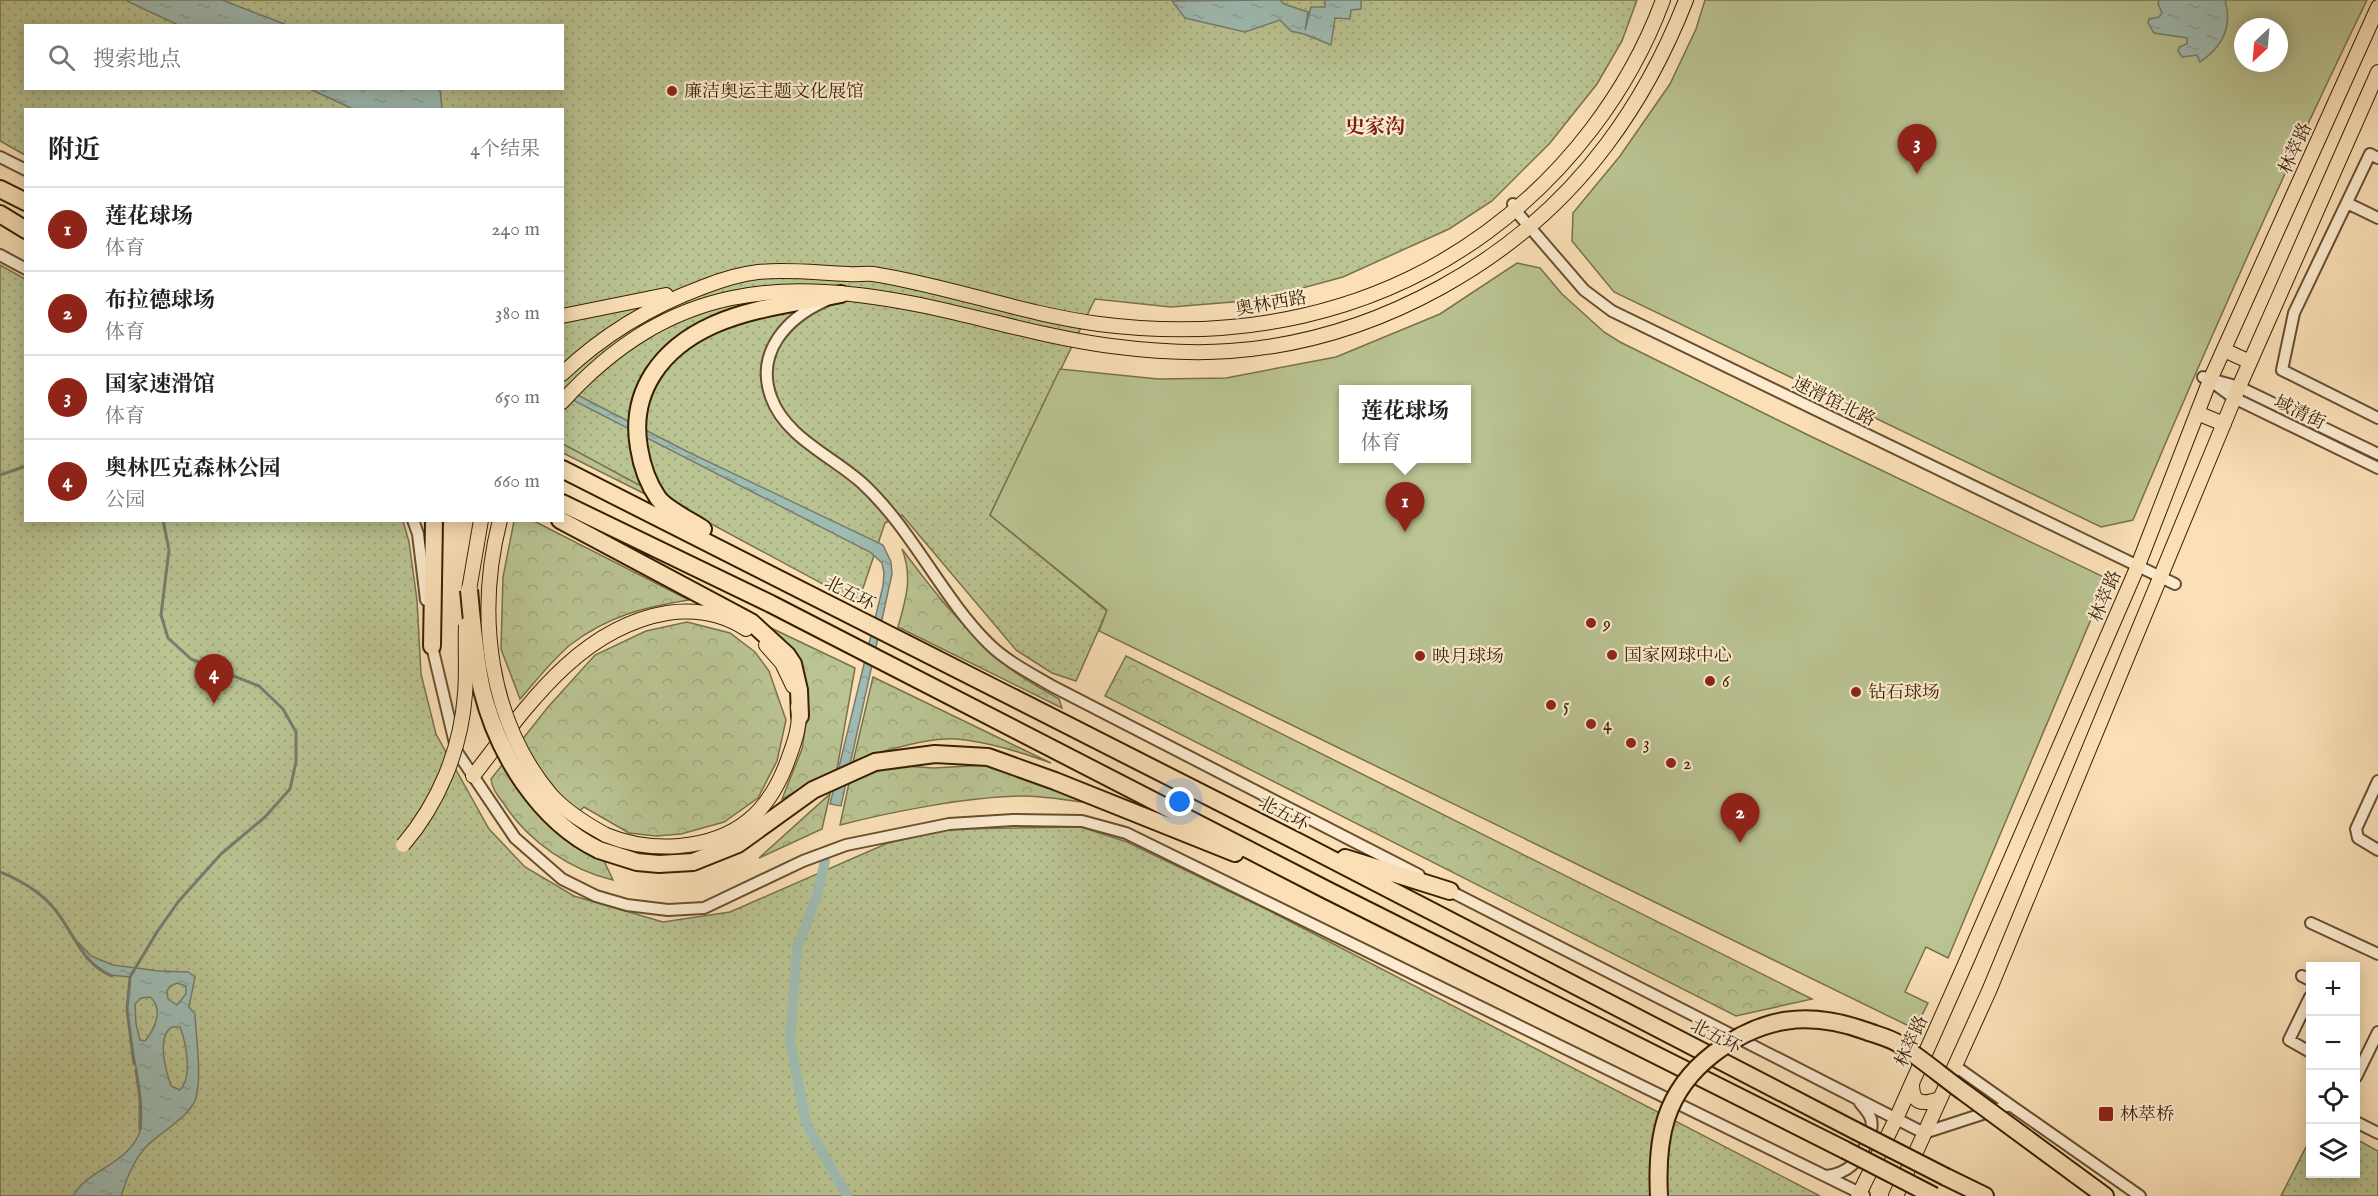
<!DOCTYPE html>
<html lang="zh">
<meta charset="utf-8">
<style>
:root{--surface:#fff;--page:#f2f2f2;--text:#222;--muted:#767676;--line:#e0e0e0;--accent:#8f2418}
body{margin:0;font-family:"IM FELL English","Noto Serif SC",serif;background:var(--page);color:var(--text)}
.controls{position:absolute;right:18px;bottom:18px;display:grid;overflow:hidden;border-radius:0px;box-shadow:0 3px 15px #0003}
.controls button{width:54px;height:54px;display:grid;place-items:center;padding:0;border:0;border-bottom:2px solid var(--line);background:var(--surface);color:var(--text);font:30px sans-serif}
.compass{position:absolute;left:2234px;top:18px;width:54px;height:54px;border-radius:50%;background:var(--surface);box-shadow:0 3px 15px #0003;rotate:206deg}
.you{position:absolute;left:1180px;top:802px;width:21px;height:21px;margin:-15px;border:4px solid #fff;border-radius:50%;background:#1a73e8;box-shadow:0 0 0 9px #1a73e833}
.badge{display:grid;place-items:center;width:39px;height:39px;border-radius:50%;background:var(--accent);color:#fff;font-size:20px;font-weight:700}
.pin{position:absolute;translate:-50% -50px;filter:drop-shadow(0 2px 3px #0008)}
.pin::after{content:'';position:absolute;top:32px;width:21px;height:18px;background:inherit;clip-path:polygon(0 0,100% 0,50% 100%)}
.popup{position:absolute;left:1339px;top:385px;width:132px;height:78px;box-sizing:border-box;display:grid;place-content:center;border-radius:0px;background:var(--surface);filter:drop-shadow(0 2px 4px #0005);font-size:20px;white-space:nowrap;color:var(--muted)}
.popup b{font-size:22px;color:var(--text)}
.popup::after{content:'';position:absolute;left:50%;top:100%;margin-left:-12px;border:12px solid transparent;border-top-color:var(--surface)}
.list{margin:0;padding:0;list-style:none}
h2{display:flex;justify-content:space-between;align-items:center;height:78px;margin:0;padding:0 24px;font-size:26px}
h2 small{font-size:20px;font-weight:400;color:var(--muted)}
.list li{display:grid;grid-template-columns:39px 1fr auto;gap:18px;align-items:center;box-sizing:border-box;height:84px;padding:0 24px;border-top:2px solid var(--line)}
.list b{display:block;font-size:22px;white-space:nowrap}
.list p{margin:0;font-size:20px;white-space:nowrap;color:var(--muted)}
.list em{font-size:20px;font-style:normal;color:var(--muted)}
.icon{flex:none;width:33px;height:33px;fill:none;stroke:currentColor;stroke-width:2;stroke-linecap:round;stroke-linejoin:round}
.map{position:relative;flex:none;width:2378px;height:1196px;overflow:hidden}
.search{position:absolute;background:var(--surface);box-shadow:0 3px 15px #0003;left:24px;top:24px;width:540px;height:66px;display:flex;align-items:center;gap:15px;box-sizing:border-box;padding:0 21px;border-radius:0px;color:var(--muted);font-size:22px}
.panel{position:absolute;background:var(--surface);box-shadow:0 3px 15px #0003;left:24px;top:108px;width:540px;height:414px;border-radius:0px}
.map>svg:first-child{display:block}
</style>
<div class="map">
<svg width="2378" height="1196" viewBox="0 0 2378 1196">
<defs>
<pattern id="forest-crowns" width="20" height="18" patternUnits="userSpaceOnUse" patternTransform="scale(1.5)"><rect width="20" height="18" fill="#bac392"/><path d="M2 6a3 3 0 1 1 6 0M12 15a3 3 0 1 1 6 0" fill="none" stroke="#a1a77c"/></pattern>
<pattern id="park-dots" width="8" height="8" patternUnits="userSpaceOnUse" patternTransform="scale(1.5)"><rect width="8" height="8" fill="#bac392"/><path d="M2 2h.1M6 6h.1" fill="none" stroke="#a1a77c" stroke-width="1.8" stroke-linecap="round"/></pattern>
<pattern id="water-ripples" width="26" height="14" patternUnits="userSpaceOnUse" patternTransform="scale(1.5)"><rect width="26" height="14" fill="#9fbcb3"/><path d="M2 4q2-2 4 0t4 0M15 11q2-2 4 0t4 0" fill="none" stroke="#8aa198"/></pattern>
</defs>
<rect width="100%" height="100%" fill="#fbe0b7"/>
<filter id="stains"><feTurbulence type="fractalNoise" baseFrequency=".00333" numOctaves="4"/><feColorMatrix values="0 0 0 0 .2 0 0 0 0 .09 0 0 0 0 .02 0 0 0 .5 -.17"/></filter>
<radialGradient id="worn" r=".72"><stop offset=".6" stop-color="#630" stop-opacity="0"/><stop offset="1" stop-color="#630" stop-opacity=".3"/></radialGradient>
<path fill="url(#forest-crowns)" stroke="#79714a" stroke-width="1.5" d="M562 420 629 438 649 496 563 453Z
M514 521H534L689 600C644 607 608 616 570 645 552 660 536 681 520 699L501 649 503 577Z
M902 549C934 592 966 633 1008 667 1023 679 1042 689 1059 699L1062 708 898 627C906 599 913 577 902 549Z
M687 622 730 633 755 652 769 671 786 720 777 761 758 798 724 822 681 834 656 836 629 833 584 807 557 833 575 847 604 861 613 880C570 870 528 841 504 804 498 796 492 789 491 779L548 707 595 655 646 631Z
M769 627 855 668 837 769 782 799 802 749 808 711 802 667 794 649Z
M1126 656 1812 999 1736 1016 1105 696Z
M873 677 1051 763C1020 752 989 742 956 739 931 737 876 752 853 762Z
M892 765 933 768 986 765 1035 781 1083 802C1064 800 1043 796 1023 796 968 797 894 811 840 825L849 783Z
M830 794 822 829 759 858Z"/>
<path fill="url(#park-dots)" stroke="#79714a" stroke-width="1.5" fill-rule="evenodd" d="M0 0H1637L1622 41 1597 84 1550 143 1492 201 1449 229 1343 277 1258 300 1171 307 1095 299 990 515 1107 611 1076 681 1052 673 1016 650 902 515 885 523 858 603 563 444 562 110H26L25 155 0 141ZM26 26H562V88H26Z
M0 265 25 279 26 520 403 521 409 542 417 600 421 674 436 734 489 829 525 867 574 896 663 922 730 912 888 843 950 829 1081 827 1127 842 1268 910 1820 1196H0Z
M2356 1139 2378 1151V1196H2281L2308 1143 2310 1144V1174H2356Z"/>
<path fill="#bac392" stroke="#79714a" stroke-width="1.5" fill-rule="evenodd" d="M1705 0H2367C2284 171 2207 344 2133 520L2101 527 1614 292 1572 241 1573 213 1620 156 1670 84 1696 29ZM2243 27H2279V63H2243Z
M1517 263 1540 268 1562 294 1604 332 1620 342 1806 434 2108 579 1948 958 1926 947 1905 992 1928 1003 1915 1029 1099 631 1107 610 990 515 1060 369 1158 379 1226 378 1336 357 1440 314ZM1344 390H1466V458H1344Z"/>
<path fill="url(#water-ripples)" stroke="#767d6c" stroke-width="1.5" fill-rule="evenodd" d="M125 0H222L287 25H178Z
M1280 0 1284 4 1308 12 1305 30 1311 7H1325V0H1361V9L1351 10 1350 19 1335 18 1331 45 1304 34 1291 31 1280 20 1245 32 1185 18 1172 1Z
M2159 0H2225C2233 27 2222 47 2200 62L2197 55 2182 57 2178 51 2179 47 2187 44V38L2154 33 2148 23 2149 19 2159 17 2162 13 2158 4Z
M310 89H440L442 109H353Z
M562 387 688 452 883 545 891 562 892 574 841 806 830 804 883 586 884 573 882 563 870 552 563 395Z
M72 936 91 956 113 965 159 971 188 972 195 977 189 1007 195 1014C196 1041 202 1072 196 1098 191 1116 159 1133 146 1147 133 1161 127 1178 121 1196H73C88 1169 126 1165 139 1134 149 1112 128 1038 127 1010 127 999 129 988 130 977L110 975 87 959ZM177 983 186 986V994L177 1005 168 999 167 991 170 986ZM150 997C164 1009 155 1029 145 1041L140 1040 136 1024 135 1004 141 998ZM172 1027H180C186 1043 193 1077 180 1090L171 1086C166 1071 156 1037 172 1027Z"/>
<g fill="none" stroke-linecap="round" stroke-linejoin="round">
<path stroke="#767d6c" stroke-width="3" d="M0 475 26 466
M0 872C20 880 36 889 51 905 73 928 80 964 112 976
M130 977 157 932 178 902 221 854 265 817 290 789 296 762V732L283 709 259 686 191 659 168 638 161 615 169 550 163 520
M130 978 127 1009 134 1064
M136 1070 140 1098V1129"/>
<path stroke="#9fbcb3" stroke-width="10" d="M825 861 817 896 797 948 790 1041 806 1123 847 1196"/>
<defs>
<path id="minor" d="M0 157 26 170
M2378 158 2370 154 2294 313 2282 370 2378 418
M2347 203 2378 218
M1513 204 1515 210 1584 290 1612 311 2175 584
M0 255 26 269
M825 301C787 318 755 352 771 397 785 437 832 456 862 483 912 529 941 596 988 643 1006 661 1030 673 1052 686L1419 875
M2203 377 2239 387 2378 454
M2215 384 2234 398 2378 468
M413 520 418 534 426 600
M431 642 457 752 515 838 562 879 596 896 627 905 668 910 704 908 803 861 846 845 949 824 1013 820 1082 821 1126 833 1864 1195
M2378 781 2356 829 2358 838 2378 850
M1446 889 1924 1133 2010 1105 2140 1196
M2311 923 2378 954
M2302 976 2310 980
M2310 997 2289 1040 2310 1052
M1955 1066 2010 1105
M2356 1077 2378 1032
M2356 1122 2378 1133
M1826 1176C1849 1173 1858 1162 1867 1142 1870 1134 1873 1128 1871 1119 1869 1113 1864 1108 1860 1103"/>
<path id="major" d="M562 316 666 295
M2224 350 2250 362
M562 374C604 334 649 307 703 287 721 280 739 274 758 272 788 269 818 273 848 274 856 275 865 273 873 274 949 286 1023 314 1099 324 1237 342 1374 315 1487 232 1566 174 1629 92 1663 0
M562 402C670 283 781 276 930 307 990 320 1050 338 1111 346 1150 351 1190 354 1230 351 1375 341 1520 261 1607 144 1640 100 1666 51 1686 0
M2197 413 2224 424
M469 590 481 520
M766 645 782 663 793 686
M473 776C525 709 578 628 667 613 695 609 723 614 746 629
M606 835C630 845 653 848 679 846 737 841 770 812 789 757 795 741 801 723 798 707
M1912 1083C1912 1104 1922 1105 1939 1099
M1858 1196 1896 1119 1966 962 2137 568 2210 380 2378 7
M1896 1196 1989 991 2239 387 2378 72"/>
<path id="highway" d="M0 189 26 202
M0 214 26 230
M562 469 1300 843 1856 1131
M562 503 771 604 1327 890 1845 1150
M560 520 751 622 787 655 793 664 799 690 800 716
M703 529C691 521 666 509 658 498 647 482 642 467 639 448 629 391 662 348 713 325 753 307 799 303 841 294
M432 646 434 520
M599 850 637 862 659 864 693 862 738 844 813 790 875 762 935 754 988 757 1055 781 1235 853
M1345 858 1450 891
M2075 1174 2105 1196
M1946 1177 1985 1196"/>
</defs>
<use href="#minor" stroke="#694f2f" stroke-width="14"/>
<use href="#major" stroke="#381f02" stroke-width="16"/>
<use href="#highway" stroke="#381f02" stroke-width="20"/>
<use href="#minor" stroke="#fcebd0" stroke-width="10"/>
<use href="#major" stroke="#fbe0b7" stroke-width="14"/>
<use href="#highway" stroke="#fbe0b7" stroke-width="16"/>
<defs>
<path id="major-bridge" d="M500 520C476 613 488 720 551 795 566 812 586 824 606 835
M403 845C439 803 461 749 465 694 467 671 465 648 466 625"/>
<path id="highway-bridge" d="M469 590C472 623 475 657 482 690 498 754 539 821 599 850
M1856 1131 1946 1177
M1845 1150 1934 1196
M1659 1196C1656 1138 1664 1092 1713 1054 1761 1017 1808 1010 1866 1031 1877 1035 1890 1038 1899 1044 1922 1059 1943 1077 1965 1093 2002 1120 2038 1147 2075 1174"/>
</defs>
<use href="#major-bridge" stroke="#381f02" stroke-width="16" stroke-linecap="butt"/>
<use href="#highway-bridge" stroke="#381f02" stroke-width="20" stroke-linecap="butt"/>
<use href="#major-bridge" stroke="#fbe0b7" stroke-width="14"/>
<use href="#highway-bridge" stroke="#fbe0b7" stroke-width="16"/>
</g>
<g fill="#8f2418" stroke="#fcebd0" stroke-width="2">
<circle cx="672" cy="91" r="6"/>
<circle cx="1591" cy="623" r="6"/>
<circle cx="1612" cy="655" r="6"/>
<circle cx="1420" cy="656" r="6"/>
<circle cx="1710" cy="681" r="6"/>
<circle cx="1856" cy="692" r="6"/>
<circle cx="1551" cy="705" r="6"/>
<circle cx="1591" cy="724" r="6"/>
<circle cx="1631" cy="743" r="6"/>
<circle cx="1671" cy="763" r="6"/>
<rect x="2098" y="1106" width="16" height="16" rx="3"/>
</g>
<g text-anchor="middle" stroke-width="4.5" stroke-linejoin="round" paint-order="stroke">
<g font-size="18" fill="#381f02" stroke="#fcebd0" text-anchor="start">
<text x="684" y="97">廉洁奥运主题文化展馆</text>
<text x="1603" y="629">9</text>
<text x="1624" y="661">国家网球中心</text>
<text x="1432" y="662">映月球场</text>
<text x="1722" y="687">6</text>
<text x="1868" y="698">钻石球场</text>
<text x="1563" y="711">5</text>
<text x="1603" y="730">4</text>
<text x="1643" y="749">3</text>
<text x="1683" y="769">2</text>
<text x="2120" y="1120">林萃桥</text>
</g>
<g font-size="18" fill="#381f02" stroke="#fcebd0">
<text transform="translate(2295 148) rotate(-66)" y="6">林萃路</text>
<text transform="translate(1271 303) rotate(-10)" y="6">奥林西路</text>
<text transform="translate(1834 401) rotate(26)" y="6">速滑馆北路</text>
<text transform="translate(2300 412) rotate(26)" y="6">域清街</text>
<text transform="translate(850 593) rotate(27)" y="6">北五环</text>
<text transform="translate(2105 596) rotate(-67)" y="6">林萃路</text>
<text transform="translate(1284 813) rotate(27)" y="6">北五环</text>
<text transform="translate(1716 1036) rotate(27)" y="6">北五环</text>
<text transform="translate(1911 1041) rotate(-66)" y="6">林萃路</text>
</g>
<g font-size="20" font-weight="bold" fill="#7a1f14" stroke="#fcebd0">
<text x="1375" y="133">史家沟</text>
</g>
</g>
<rect width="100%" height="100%" filter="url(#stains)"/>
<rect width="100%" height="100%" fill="url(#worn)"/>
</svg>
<div class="controls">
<button>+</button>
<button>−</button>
<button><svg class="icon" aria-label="locate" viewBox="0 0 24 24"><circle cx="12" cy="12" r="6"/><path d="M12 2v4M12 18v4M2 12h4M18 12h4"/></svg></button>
<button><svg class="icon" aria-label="layers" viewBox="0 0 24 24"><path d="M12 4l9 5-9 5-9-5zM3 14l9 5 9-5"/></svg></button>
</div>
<svg class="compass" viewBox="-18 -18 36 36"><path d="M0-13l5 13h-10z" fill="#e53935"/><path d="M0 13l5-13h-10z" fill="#767676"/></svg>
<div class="you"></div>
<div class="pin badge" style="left:1405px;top:532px">1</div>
<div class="popup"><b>莲花球场</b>体育</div>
<div class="pin badge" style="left:1740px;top:843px">2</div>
<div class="pin badge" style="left:1917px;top:174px">3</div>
<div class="pin badge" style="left:214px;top:704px">4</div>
<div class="search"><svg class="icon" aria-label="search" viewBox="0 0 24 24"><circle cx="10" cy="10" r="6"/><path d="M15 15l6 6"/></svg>搜索地点</div>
<section class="panel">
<h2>附近<small>4个结果</small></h2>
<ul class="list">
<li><span class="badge">1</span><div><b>莲花球场</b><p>体育</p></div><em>240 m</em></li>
<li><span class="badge">2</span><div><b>布拉德球场</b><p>体育</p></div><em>380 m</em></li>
<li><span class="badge">3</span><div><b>国家速滑馆</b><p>体育</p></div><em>650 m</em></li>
<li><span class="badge">4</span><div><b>奥林匹克森林公园</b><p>公园</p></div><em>660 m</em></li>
</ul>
</section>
</div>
